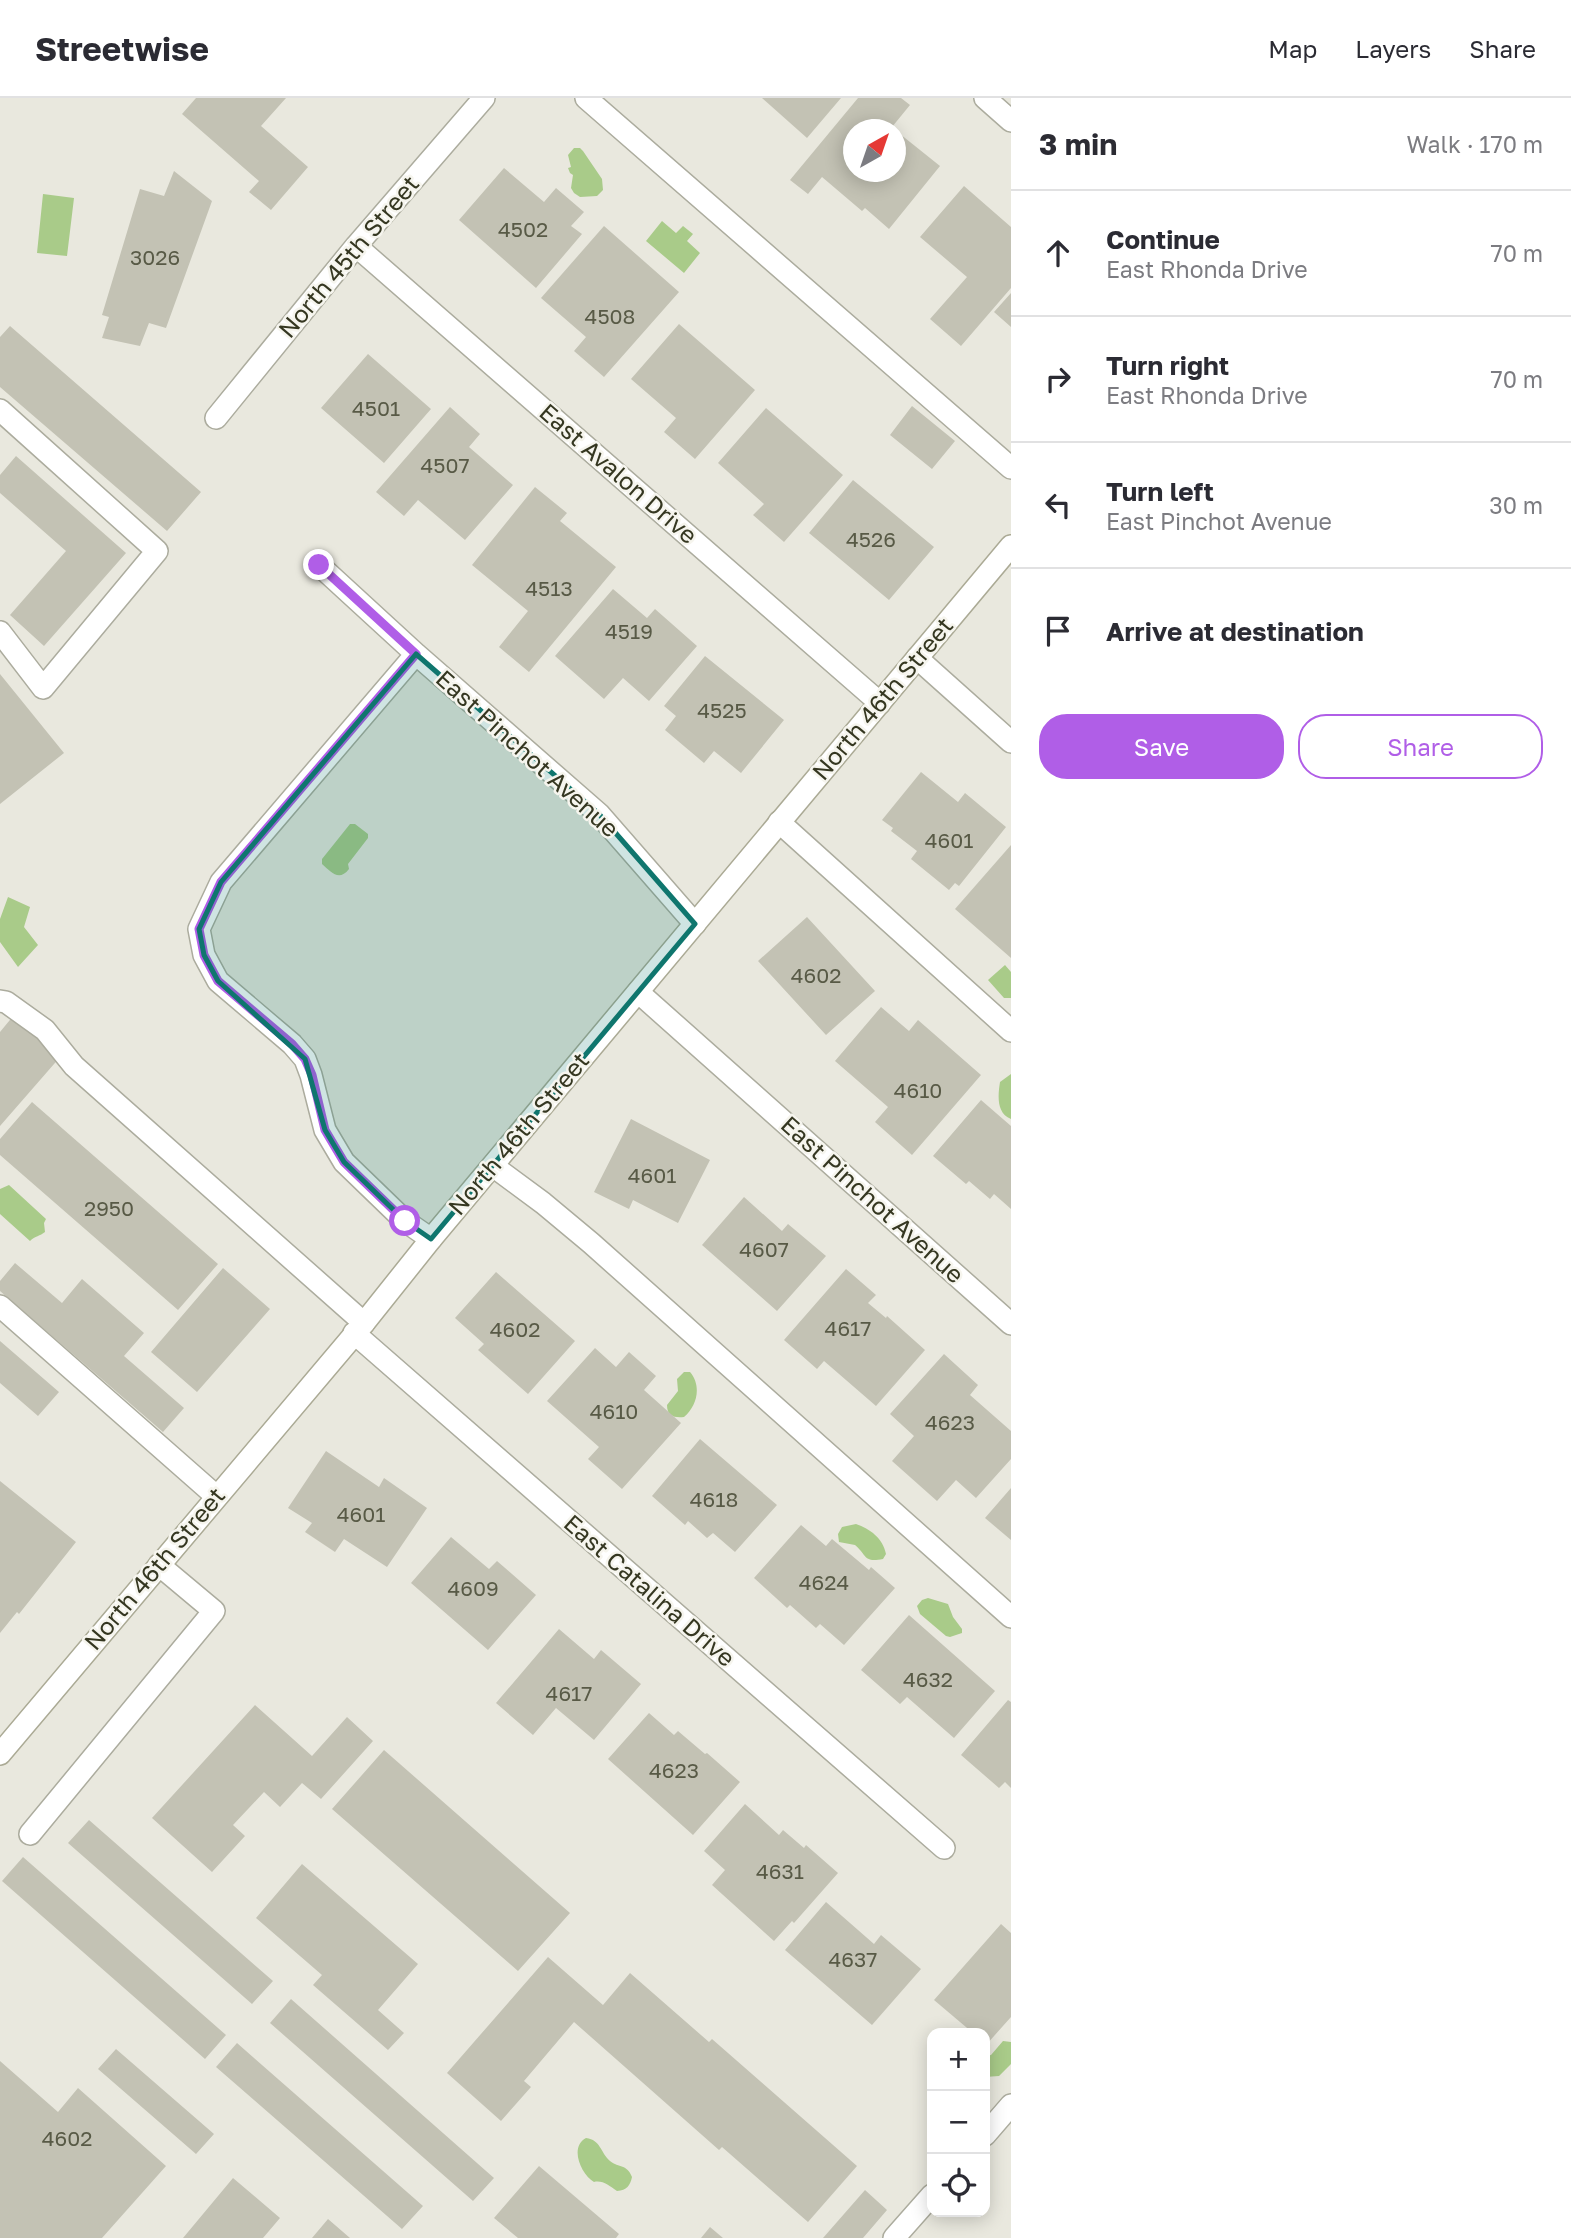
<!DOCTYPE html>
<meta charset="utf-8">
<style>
:root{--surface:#fff;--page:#f2f2f3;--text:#2b2b33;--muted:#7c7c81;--line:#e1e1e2;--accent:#b05ee7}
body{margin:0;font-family:"Golos Text",sans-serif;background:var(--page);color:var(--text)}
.controls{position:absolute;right:21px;bottom:21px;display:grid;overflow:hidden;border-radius:14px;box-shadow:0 4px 18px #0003}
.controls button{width:63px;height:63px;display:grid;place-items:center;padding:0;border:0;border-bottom:2px solid var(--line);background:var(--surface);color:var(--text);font:35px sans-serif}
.compass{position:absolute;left:843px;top:21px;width:63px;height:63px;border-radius:50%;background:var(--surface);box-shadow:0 4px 18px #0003;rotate:40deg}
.stop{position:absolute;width:21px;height:21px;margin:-16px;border:5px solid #b05ee7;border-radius:50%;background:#fff}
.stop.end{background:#b05ee7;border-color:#fff;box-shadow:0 2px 7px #0008}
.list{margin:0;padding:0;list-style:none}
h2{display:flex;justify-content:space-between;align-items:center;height:91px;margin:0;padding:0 28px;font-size:30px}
h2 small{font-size:23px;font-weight:400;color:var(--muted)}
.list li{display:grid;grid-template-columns:46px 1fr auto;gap:21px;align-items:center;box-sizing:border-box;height:126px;padding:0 28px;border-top:2px solid var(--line)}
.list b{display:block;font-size:26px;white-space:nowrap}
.list p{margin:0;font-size:23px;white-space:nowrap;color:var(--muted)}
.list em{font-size:23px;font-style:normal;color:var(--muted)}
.actions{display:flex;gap:14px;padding:21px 28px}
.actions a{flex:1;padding:16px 0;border:2px solid var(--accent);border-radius:28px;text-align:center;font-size:24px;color:var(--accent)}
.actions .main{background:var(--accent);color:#fff}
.icon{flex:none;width:38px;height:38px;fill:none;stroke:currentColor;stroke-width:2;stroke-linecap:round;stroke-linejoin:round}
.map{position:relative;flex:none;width:1011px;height:2140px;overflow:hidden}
header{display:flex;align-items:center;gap:42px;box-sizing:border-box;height:98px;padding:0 35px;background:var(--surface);border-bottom:2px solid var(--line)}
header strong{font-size:33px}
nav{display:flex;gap:38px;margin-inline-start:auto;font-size:24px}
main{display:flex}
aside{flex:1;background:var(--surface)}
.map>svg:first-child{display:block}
</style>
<header>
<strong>Streetwise</strong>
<nav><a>Map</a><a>Layers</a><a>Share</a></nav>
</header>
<main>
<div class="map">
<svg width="1011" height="2140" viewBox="0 0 1011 2140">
<rect width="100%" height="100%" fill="#e9e8de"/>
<path fill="#a9cb89" d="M574 50H580L583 53 602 81 603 92 597 98 580 99 574 95 571 90 573 77 570 75 568 70 571 69 568 57Z
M43 96 74 100 67 158 37 155Z
M662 123 676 135 683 128 693 136 687 143 700 155 684 175 646 143Z
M350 726H355L368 736V740L348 766 349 771C339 784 331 774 322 766V761Z
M8 799 30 809 24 829 38 847 18 869 0 844V821Z
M1005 867 1011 874V900H1004L988 882Z
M1011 976V1021C996 1015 998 997 1000 984Z
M9 1087 46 1121 44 1125 45 1134C40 1138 35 1138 30 1143L0 1116V1091Z
M684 1274H690C702 1288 697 1308 684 1319 674 1320 667 1318 667 1307L678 1293 677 1281Z
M856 1426C870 1431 883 1440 886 1456L883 1461C863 1465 867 1457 855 1447L839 1444 838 1436 842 1429Z
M928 1500 948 1506 953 1519 962 1531V1535L950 1539 946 1538 920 1516 917 1508 922 1502Z
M1003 1943 1011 1944V1966L999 1978 985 1979V1958L991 1957Z
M586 2040C601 2042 600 2054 610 2063 619 2070 627 2066 632 2079 630 2088 627 2092 617 2093 609 2088 603 2082 594 2084 581 2076 569 2049 586 2040Z"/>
<path fill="#c3c2b4" d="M196 0H286L261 28 308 69 271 112 249 94 259 83 182 16Z
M762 0H841L807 40Z
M858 0H901L910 7 892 29 895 32H853V74H895V32L940 68 889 131 865 110 862 113 822 79 808 96 790 82Z
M504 70 544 104 556 90 584 114 571 128 582 136 536 190 459 122Z
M174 73 212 103 166 230 149 225 140 248 102 240 109 219 102 217 140 91 164 98Z
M964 88 1011 129V190L961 248 930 221 967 179 920 139Z
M604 128 679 194 604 279 574 253 586 239 541 200Z
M1011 195V229L994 214Z
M679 226 755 292 695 361 664 334 676 320 631 281Z
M10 228 201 394 167 433 0 289V239Z
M368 256 431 311 384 365 321 310Z
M912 308 955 343 932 371 890 337Z
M450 309 480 336 469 349 513 387 465 442 418 402 404 418 376 394Z
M766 310 843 377 784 444 753 417 764 406 718 365Z
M16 358 126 455 44 548 10 517 66 453 0 395V377Z
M853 382 934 449 889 502 809 435Z
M535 389 567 415 560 423 616 469 529 574 499 549 528 513 472 467Z
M613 491 647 520 655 511 697 548 649 603 623 580 604 601 555 558Z
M705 558 784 622 741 675 714 653 704 665 665 632 676 618 664 608Z
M0 576 64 655 0 706Z
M921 674 958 704 965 695 1006 729 959 788 955 785 949 792 911 761 917 753 891 733 893 730 882 722Z
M1011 747V860L955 811Z
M807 819 875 893 826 937 758 863Z
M881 909 909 933 918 922 981 977 912 1057 875 1024 888 1009 835 963Z
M14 917 61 958 0 1028V934Z
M981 1002 1011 1028V1111L994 1096 990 1101 969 1083 966 1086 933 1058Z
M32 1004 218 1166 178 1212 0 1057V1041Z
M631 1021 710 1062 678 1125 633 1102 629 1111 594 1094Z
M744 1099 782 1133 788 1126 826 1158 777 1213 702 1147Z
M15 1165 62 1205 82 1181 144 1235 124 1258 184 1310 163 1334 0 1193V1183Z
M223 1170 270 1211 197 1294 151 1254Z
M846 1171 876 1197 868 1205 886 1220 887 1218 925 1252 876 1308 824 1263 817 1271 784 1242Z
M496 1174 575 1243 528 1296 478 1252 484 1246 455 1220Z
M0 1243 59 1294 38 1318 0 1285Z
M595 1250 616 1269 629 1254 656 1278 644 1292 681 1325 622 1391 588 1361 599 1349 547 1303Z
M944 1256 978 1287 970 1297 1011 1333V1361L976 1400 956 1382 937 1403 892 1363 914 1338 890 1316Z
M700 1341 777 1407 735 1454 713 1435 707 1440 688 1423 685 1427 652 1398Z
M326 1353 379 1389 384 1380 427 1410 387 1469 344 1441 335 1454 305 1434 312 1425 288 1410Z
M0 1383 76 1444 19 1516 17 1514 0 1535Z
M1011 1390V1442L985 1420Z
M801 1427 826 1448 832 1441 869 1472 871 1469 895 1490 844 1547 820 1526 816 1530 790 1507 787 1510 754 1480Z
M451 1439 489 1471 497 1463 536 1497 488 1552 411 1485Z
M909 1517 995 1593 954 1640 907 1599 900 1606 861 1572Z
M559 1531 594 1561 601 1552 641 1586 594 1642 556 1610 533 1637 496 1605Z
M1008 1602 1011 1604V1690L1005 1684 999 1690 961 1657Z
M255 1607 312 1658 347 1619 373 1643 321 1701 302 1685 280 1709 264 1694 233 1727 245 1738 212 1774 152 1720Z
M649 1615 674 1637 678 1633 705 1656 707 1655 740 1684 693 1737 608 1661Z
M384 1652 570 1815 518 1873 332 1711Z
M745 1706 779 1737 783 1732 804 1750 806 1747 838 1775 794 1825 792 1823 774 1843 712 1787 725 1772 704 1753Z
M89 1722 273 1883 252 1906 68 1745Z
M23 1759 226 1937 205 1961 2 1783Z
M302 1766 418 1866 378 1912 404 1935 388 1952 313 1887 322 1877 256 1820Z
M826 1804 874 1846 881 1837 921 1871 872 1927 785 1852Z
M1001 1826 1011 1835V1919L986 1947 985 1935H973L934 1902Z
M548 1859 603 1907 630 1875 709 1944 712 1941 857 2068 808 2124 722 2049 719 2052 574 1924 524 1983 531 1989 501 2023 447 1975Z
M291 1901 494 2080 473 2103 270 1925Z
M237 1945 423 2108 402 2131 216 1969Z
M116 1951 214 2036 196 2056 98 1971Z
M0 1963 58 2014 78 1990 166 2068 102 2140H0Z
M539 2068 619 2136 616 2140H518L494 2120Z
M233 2080 280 2120 263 2140H183Z
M865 2092 887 2112 863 2140H823Z
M328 2121 350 2140H312Z
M710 2129 723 2140H701Z"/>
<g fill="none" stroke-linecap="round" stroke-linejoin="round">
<defs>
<path id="lane" d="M586 0 1011 370
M0 312 157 453 43 590 0 534
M779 724 1011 933
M0 903 6 904 45 932 74 968 364 1225
M493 1068 543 1105 591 1145 1011 1519
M0 1208 216 1398
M30 1736 214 1513 159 1467
M985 2037 1011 2007
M894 2140 932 2097"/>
<path id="street" d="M985 0 1011 23
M356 148 880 605
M216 320 356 148 484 0
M319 467 416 556 599 716 695 826
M416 556 221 784 199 831 204 857 218 883 292 946 305 961 311 977 325 1032 344 1064 405 1123 431 1141
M917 560 1011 644
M638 894 1011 1226
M354 1235 944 1750"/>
<path id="secondary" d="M0 1656 364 1225 431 1141 1011 448"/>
</defs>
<use href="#lane" stroke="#acac9e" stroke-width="24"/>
<use href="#street" stroke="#acac9e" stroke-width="24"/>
<use href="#secondary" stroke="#abaa95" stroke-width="24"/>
<use href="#lane" stroke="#fff" stroke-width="21"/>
<use href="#street" stroke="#fff" stroke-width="21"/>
<use href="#secondary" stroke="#fff" stroke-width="21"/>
</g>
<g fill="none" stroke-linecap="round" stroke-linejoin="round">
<path stroke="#b05ee7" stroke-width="9" d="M319 467 416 556 221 784 199 831 204 857 218 883 292 946 305 961 312 977 325 1032 344 1064 405 1123"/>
</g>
<path fill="#0f766e" fill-opacity="0.2" stroke="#0f766e" stroke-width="5" stroke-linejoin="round" d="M416 556 599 716 695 826 431 1141 405 1123 344 1064 325 1032 305 961 218 883 204 857 199 831 221 784Z"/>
<g text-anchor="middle" stroke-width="5" stroke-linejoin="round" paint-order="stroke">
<g font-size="21" fill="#585a46">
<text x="523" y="139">4502</text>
<text x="155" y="167">3026</text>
<text x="610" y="226">4508</text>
<text x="376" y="318">4501</text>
<text x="445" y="375">4507</text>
<text x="871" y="449">4526</text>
<text x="549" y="498">4513</text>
<text x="629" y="541">4519</text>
<text x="722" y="620">4525</text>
<text x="949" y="750">4601</text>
<text x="816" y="885">4602</text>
<text x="918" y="1000">4610</text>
<text x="652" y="1085">4601</text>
<text x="109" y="1118">2950</text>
<text x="764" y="1159">4607</text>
<text x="848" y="1238">4617</text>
<text x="515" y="1239">4602</text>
<text x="614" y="1321">4610</text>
<text x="950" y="1332">4623</text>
<text x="714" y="1409">4618</text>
<text x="361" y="1424">4601</text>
<text x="824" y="1492">4624</text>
<text x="473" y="1498">4609</text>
<text x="928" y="1589">4632</text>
<text x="569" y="1603">4617</text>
<text x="674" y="1680">4623</text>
<text x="780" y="1781">4631</text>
<text x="853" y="1869">4637</text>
<text x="67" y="2048">4602</text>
</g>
<g font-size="24" fill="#353721" stroke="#f6f5ee">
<text transform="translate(349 159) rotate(-50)" y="8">North 45th Street</text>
<text transform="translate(618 376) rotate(41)" y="8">East Avalon Drive</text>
<text transform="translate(883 601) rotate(-50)" y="8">North 46th Street</text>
<text transform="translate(527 656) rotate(42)" y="8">East Pinchot Avenue</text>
<text transform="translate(519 1036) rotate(-50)" y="8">North 46th Street</text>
<text transform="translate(872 1102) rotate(42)" y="8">East Pinchot Avenue</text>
<text transform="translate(155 1471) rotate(-50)" y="8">North 46th Street</text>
<text transform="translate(649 1493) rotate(41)" y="8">East Catalina Drive</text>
</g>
</g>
</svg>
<div class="controls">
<button>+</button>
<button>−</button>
<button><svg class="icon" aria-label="locate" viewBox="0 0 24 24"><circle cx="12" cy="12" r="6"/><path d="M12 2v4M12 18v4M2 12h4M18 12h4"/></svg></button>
</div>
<svg class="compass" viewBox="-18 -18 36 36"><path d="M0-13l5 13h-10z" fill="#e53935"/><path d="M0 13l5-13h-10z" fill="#7c7c81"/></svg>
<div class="stop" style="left:405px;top:1123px"></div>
<div class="stop end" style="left:319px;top:467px"></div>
</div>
<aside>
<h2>3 min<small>Walk · 170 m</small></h2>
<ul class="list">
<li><svg class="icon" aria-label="ahead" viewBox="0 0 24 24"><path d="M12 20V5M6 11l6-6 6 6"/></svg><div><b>Continue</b><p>East Rhonda Drive</p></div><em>70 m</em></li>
<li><svg class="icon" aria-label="right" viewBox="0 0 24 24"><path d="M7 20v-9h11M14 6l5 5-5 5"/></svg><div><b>Turn right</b><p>East Rhonda Drive</p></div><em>70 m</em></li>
<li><svg class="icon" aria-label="left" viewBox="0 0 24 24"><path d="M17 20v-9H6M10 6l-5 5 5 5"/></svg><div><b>Turn left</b><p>East Pinchot Avenue</p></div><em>30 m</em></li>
<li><svg class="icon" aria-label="arrive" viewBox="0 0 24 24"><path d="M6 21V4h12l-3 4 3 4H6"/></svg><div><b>Arrive at destination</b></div></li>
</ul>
<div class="actions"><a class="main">Save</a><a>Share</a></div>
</aside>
</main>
